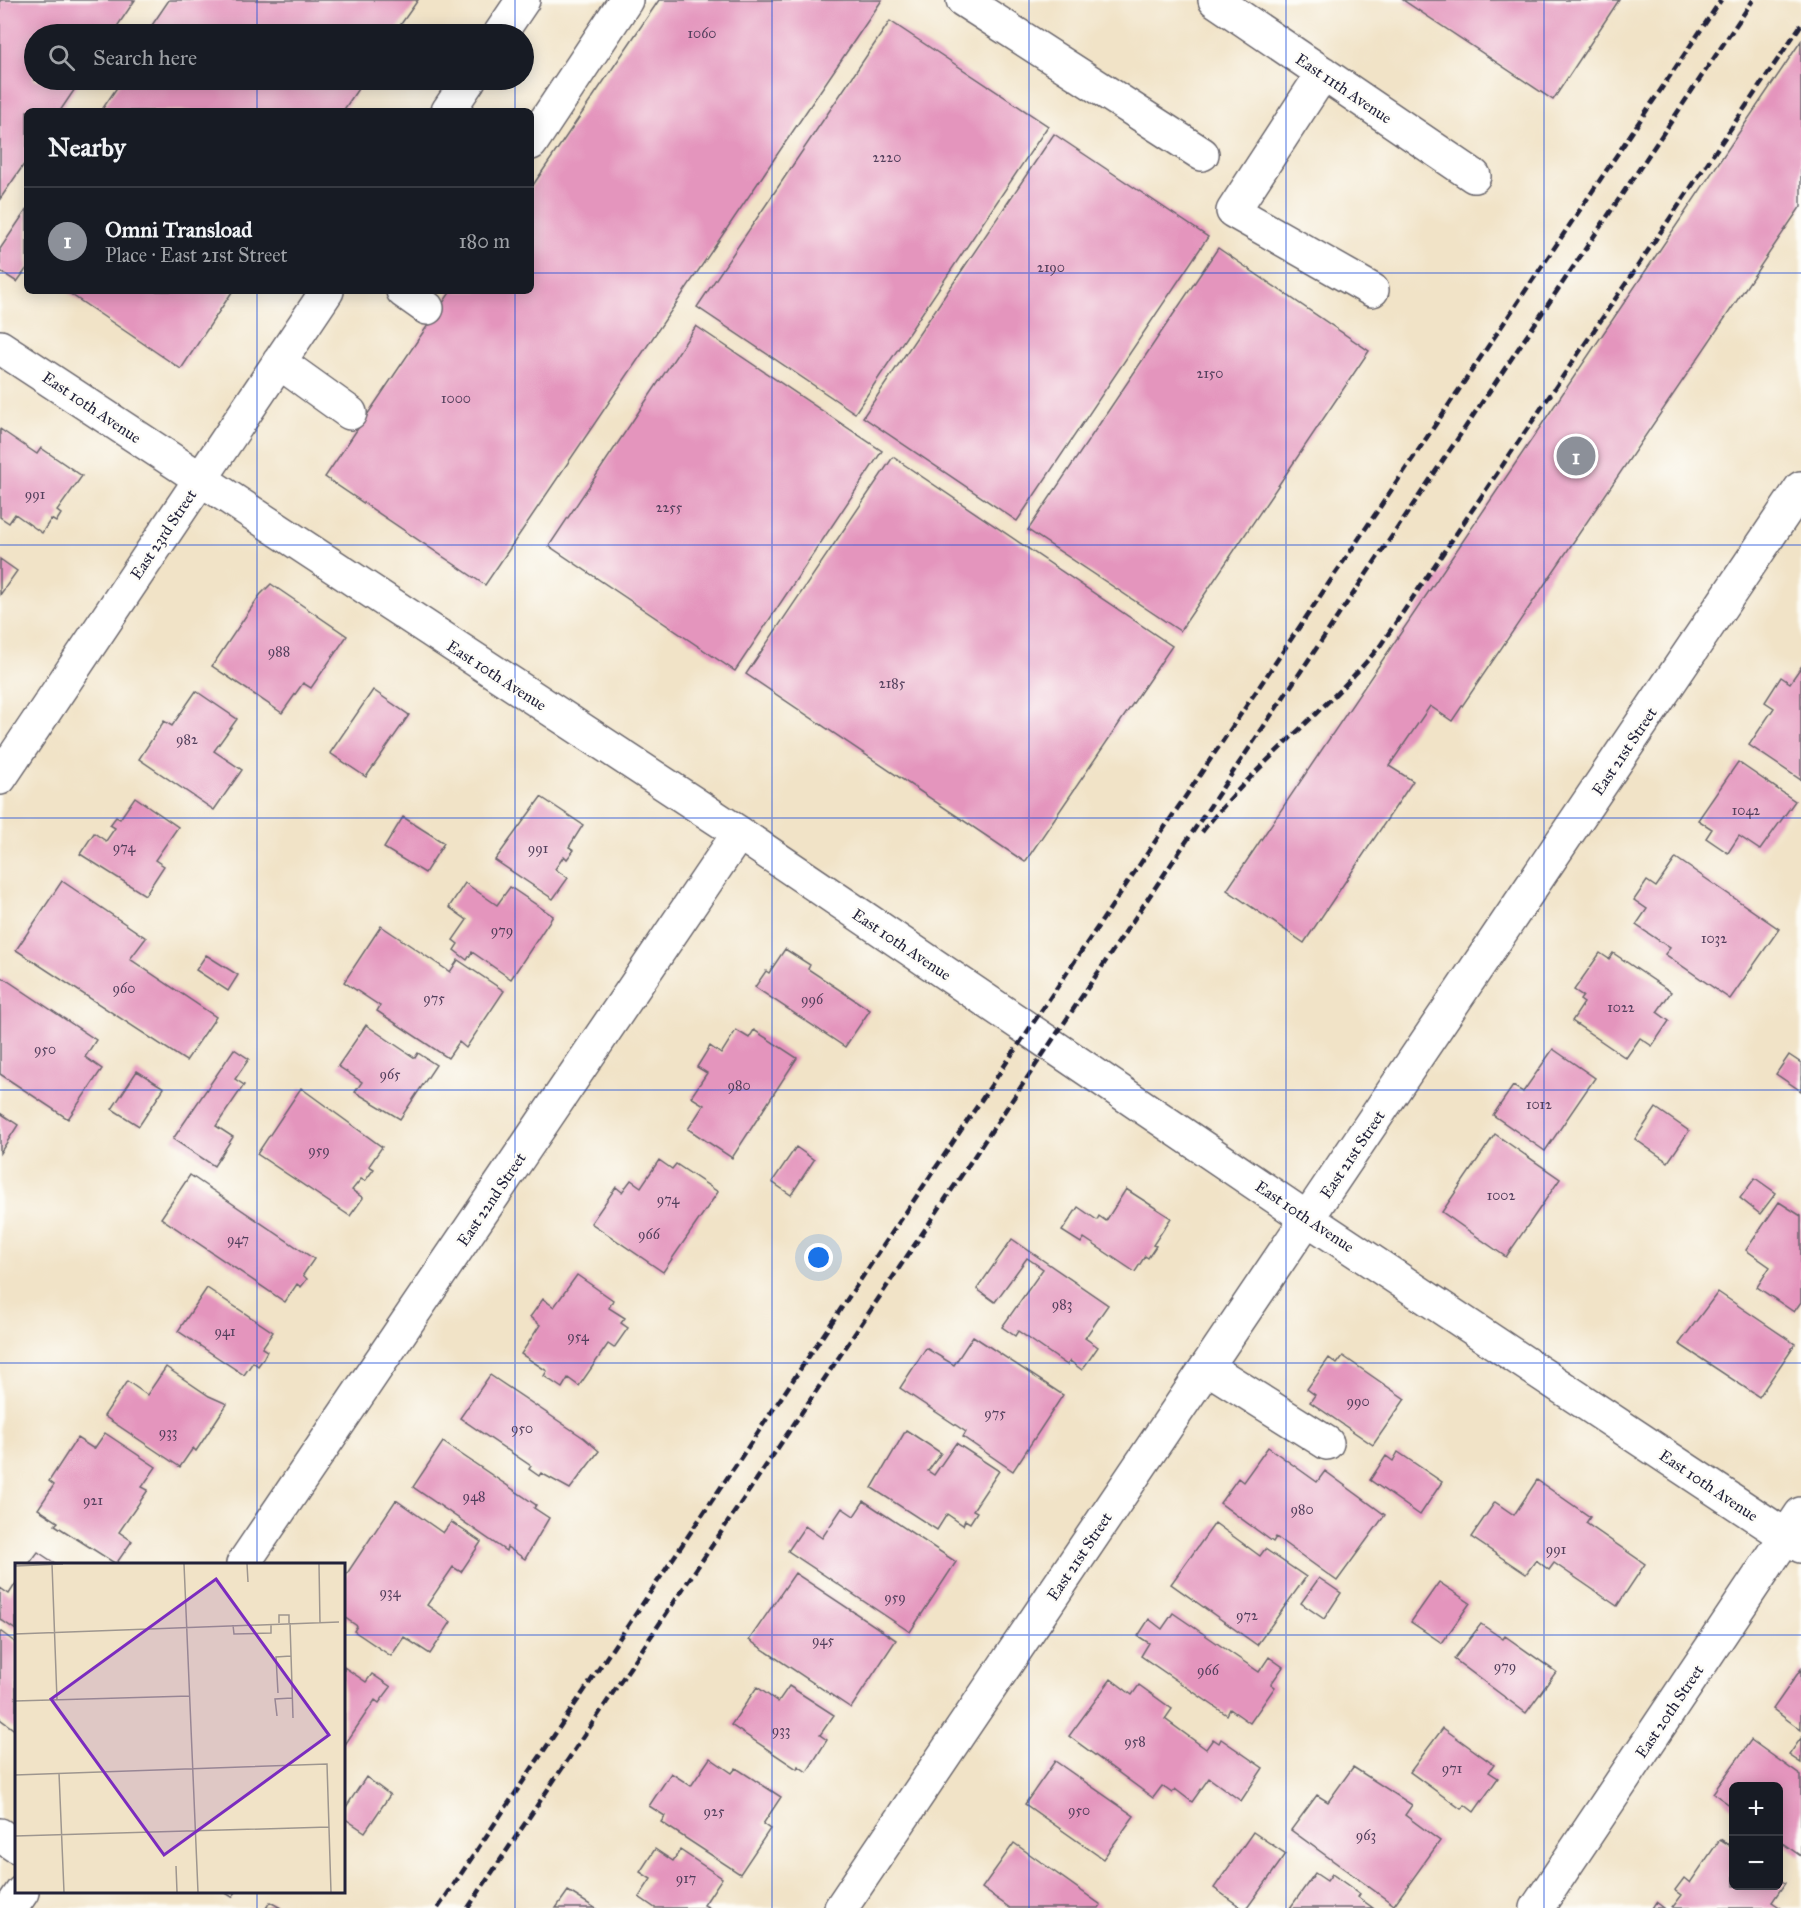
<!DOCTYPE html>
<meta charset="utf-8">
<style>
:root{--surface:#171b24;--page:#242831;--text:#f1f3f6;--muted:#9ea1a6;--line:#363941;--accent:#8c9099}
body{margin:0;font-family:"IM FELL Great Primer",serif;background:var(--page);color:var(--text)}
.controls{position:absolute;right:18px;bottom:18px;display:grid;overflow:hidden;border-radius:9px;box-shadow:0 3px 15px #0003}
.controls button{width:54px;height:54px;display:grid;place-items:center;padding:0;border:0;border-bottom:2px solid var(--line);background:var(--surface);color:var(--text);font:30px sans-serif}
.you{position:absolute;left:819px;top:1258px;width:21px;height:21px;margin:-15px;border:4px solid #fff;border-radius:50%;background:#1a73e8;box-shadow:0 0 0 9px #1a73e833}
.badge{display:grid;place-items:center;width:39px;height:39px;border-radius:50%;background:var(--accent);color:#fff;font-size:20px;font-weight:700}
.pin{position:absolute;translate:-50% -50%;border:3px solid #fff;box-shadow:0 2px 6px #0006}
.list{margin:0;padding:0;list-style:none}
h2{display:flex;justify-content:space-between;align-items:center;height:78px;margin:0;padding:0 24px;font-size:26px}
h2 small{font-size:20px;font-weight:400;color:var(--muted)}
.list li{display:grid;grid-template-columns:39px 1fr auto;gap:18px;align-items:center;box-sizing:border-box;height:108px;padding:0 24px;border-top:2px solid var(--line)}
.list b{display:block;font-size:22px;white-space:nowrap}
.list p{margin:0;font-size:20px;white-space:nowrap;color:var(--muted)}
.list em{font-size:20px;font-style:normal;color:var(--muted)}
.icon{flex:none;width:33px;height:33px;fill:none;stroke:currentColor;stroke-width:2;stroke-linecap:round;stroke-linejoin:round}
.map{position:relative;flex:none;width:1801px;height:1908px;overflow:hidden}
.search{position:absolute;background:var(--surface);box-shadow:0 3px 15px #0003;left:24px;top:24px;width:510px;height:66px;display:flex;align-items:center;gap:15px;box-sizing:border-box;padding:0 21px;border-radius:33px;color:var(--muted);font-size:22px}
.panel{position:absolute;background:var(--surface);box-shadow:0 3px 15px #0003;left:24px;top:108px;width:510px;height:186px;border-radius:9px}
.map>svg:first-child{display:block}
</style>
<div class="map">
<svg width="1801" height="1908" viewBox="0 0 1801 1908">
<rect width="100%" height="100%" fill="#fdfcf7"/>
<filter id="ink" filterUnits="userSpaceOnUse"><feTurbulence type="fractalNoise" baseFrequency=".0167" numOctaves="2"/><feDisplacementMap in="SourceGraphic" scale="12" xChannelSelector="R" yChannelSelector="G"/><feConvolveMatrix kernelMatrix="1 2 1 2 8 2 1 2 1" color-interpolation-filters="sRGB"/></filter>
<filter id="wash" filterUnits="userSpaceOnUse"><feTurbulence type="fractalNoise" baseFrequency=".008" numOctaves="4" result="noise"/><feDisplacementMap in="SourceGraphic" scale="24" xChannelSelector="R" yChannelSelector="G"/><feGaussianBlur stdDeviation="1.35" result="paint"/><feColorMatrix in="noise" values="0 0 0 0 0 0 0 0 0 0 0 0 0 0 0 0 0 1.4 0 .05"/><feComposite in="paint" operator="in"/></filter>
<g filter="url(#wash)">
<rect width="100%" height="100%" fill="#f1e3c7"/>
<g id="blocks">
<path fill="#e495bd" d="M0 0H135L112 34H34V80H81L60 111H27V160L0 199Z
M169 0H418L394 34H146Z
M659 0H882L485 585 325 477 451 291H531V188Z
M1403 0H1619L1553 100Z
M890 21 1048 126 855 413 697 307Z
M1801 41V206L1452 721 1430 706 1389 766 1413 781 1304 943 1227 890Z
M122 80H364L343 111H101Z
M1054 134 1208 237 1017 521 863 417Z
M27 209V268L17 282 0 271V249Z
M1218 248 1369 351 1180 631 1028 530Z
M66 291H230L232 292 181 369Z
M696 326 882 451 735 671 549 546Z
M0 429 37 454 41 448 82 476 57 511 61 514 56 522 51 519 42 533 15 514 9 523 0 517Z
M893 457 1172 646 1025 862 746 674Z
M0 559 17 571 0 595Z
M271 584 347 636 311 688 303 683 282 713 212 666 260 595Z
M1801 667V780L1749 745 1774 708 1765 702 1781 677 1790 683Z
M373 690 409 715 366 777 330 753Z
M196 691 237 719 214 751 242 770 214 810 139 759 164 721 172 726Z
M1738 762 1795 801 1760 850 1739 836 1728 853 1706 838 1712 829 1698 820Z
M135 797 178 827 155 860 164 866 145 895 80 854 94 833 106 841 115 828 110 825 116 817 120 819Z
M541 797 583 825 569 847 574 850 567 859 564 856 555 869 568 878 553 899 495 860Z
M403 817 444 843 425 873 384 848Z
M1676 858 1779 929 1730 999 1665 954 1670 948 1636 925 1647 909 1634 900 1647 881 1656 887Z
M62 881 146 938 130 959 216 1017 186 1061 16 950Z
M465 883 497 905 510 887 553 916 511 979 472 952 467 960 454 950 458 944 453 940 467 920 449 907Z
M381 926 450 972 458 960 504 991 466 1048 459 1042 448 1058 377 1011 380 1006 344 982Z
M785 949 810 965 808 969 870 1010 845 1047 755 987 766 971 769 973Z
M1600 953 1609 959 1613 953 1671 992 1657 1012 1669 1021 1652 1046 1640 1038 1626 1058 1572 1021 1584 1003 1580 1000 1583 996 1574 990Z
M206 955 238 975 228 991 196 970Z
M2 977 96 1040 85 1057 102 1069 68 1119 0 1074V981Z
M366 1025 415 1058 418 1053 436 1065 400 1119 355 1092 362 1082 338 1066Z
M736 1030 749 1038 754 1030 797 1058 732 1158 688 1129 704 1105 691 1097 707 1073 697 1067 710 1046 721 1054Z
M234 1049 249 1059 235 1079 244 1085 216 1126 233 1137 214 1166 173 1139Z
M1553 1049 1595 1078 1545 1151 1493 1115 1513 1086 1523 1092Z
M1789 1055 1801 1063V1091L1776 1074Z
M137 1071 164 1088 139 1126 112 1109Z
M301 1088 382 1147 369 1166 374 1169 365 1181 361 1179 352 1190 363 1198 350 1216 257 1154Z
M1656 1108 1689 1131 1668 1162 1635 1139Z
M0 1113 18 1125 0 1153Z
M1495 1134 1560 1179 1506 1257 1442 1212Z
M796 1147 814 1160 791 1195 772 1182Z
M659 1160 672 1169 676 1164 718 1192 663 1272 591 1223 616 1187 622 1192 631 1180 641 1187Z
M190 1175 314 1259 303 1275 307 1279 301 1287 297 1284 285 1302 161 1218Z
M1755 1178 1776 1193 1760 1214 1740 1198Z
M1126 1189 1171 1218 1153 1245 1156 1246 1148 1258 1145 1256 1135 1272 1084 1238 1081 1243 1062 1231 1078 1207 1097 1220 1099 1216 1106 1221Z
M1779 1202 1801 1216V1302L1794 1312 1757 1287 1770 1267 1746 1250Z
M1012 1239 1108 1305 1085 1338 1098 1347 1082 1370 1070 1361 1067 1365 1018 1331 1015 1336 1002 1327 1043 1269 1027 1258 995 1302 977 1289Z
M577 1275 613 1300 609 1308 625 1318 621 1323 628 1328 614 1348 608 1344 579 1386 568 1378 562 1388 544 1376 547 1371 521 1354 540 1325 530 1317 543 1299 554 1307Z
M207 1288 273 1332 262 1348 267 1351 263 1359 258 1366 253 1362 244 1375 178 1331Z
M1718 1292 1795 1344 1759 1397 1679 1344Z
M973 1336 1063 1395 1013 1471 963 1437 966 1432 900 1388 926 1348 954 1365Z
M1343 1356 1405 1399 1373 1445 1310 1402 1315 1395 1307 1389 1329 1358 1337 1364Z
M166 1367 209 1396 227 1404 196 1451 193 1448 180 1467 104 1416 127 1381 147 1395Z
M490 1375 584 1438 599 1451 570 1489 541 1473 539 1476 529 1469 531 1466 460 1418Z
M906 1430 941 1453 928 1471 934 1475 956 1443 999 1471 973 1510 977 1512 970 1523 965 1520 963 1525 947 1514 937 1530 872 1488Z
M105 1433 156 1467 142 1487 148 1490 119 1532 132 1541 116 1564 55 1525 58 1522 38 1509 54 1485 49 1481 77 1438 94 1449Z
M443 1442 536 1505 534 1508 549 1518 525 1559 507 1547 506 1551 413 1487Z
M1268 1447 1317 1482 1325 1471 1385 1515 1337 1581 1276 1537 1273 1542 1220 1503 1238 1478 1243 1482Z
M1398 1452 1442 1482 1420 1515 1370 1480 1386 1456 1393 1461Z
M1537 1480 1590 1517 1586 1523 1645 1564 1617 1606 1554 1563 1549 1570 1536 1560 1526 1574 1471 1537 1495 1502 1514 1515Z
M396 1500 443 1533 451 1522 481 1542 461 1572 453 1567 427 1605 451 1622 430 1654 404 1637 391 1656 354 1631 357 1626 344 1617V1578Z
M864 1501 956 1562 910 1632 788 1551 805 1526 822 1538 842 1508 854 1516Z
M1215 1523 1260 1556 1265 1549 1306 1577 1257 1645 1171 1584Z
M38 1552 56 1564H29Z
M795 1573 896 1640 851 1708 749 1640Z
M1319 1578 1341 1593 1324 1619 1301 1603Z
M1439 1582 1470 1603 1442 1643 1411 1622Z
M16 1583V1630L0 1619V1588L9 1594Z
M1173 1613 1259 1672 1269 1657 1283 1667 1271 1684 1275 1687 1250 1723 1230 1709 1227 1715 1141 1656 1149 1643 1138 1636 1149 1619 1162 1629Z
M1481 1624 1503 1639 1505 1636 1556 1672 1526 1713 1454 1659Z
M0 1631 16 1643V1731L0 1719Z
M344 1667 366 1682 372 1674 391 1687 379 1703 375 1700 344 1746Z
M1801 1669V1730L1773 1709Z
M1111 1679 1132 1695 1139 1685 1172 1709 1165 1719 1206 1749 1213 1739 1219 1743 1221 1739 1263 1768 1241 1801 1209 1778 1192 1802 1175 1789 1172 1793 1162 1786 1153 1798 1069 1736Z
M789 1686 834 1715 820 1735 827 1740 807 1772 798 1766 797 1769 731 1725 757 1687 778 1702Z
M1443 1728 1494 1765 1489 1772 1498 1778 1474 1812 1465 1805 1461 1809 1410 1772Z
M1801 1738V1763L1789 1755Z
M1751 1740 1801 1776V1856L1778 1840V1786H1734V1808L1713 1793Z
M710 1758 732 1773 736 1768 781 1797 763 1824 770 1829 740 1874 661 1822 665 1816 649 1806 671 1773 691 1786Z
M1055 1761 1134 1816 1103 1859 1025 1804Z
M1353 1767 1412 1805 1405 1815 1440 1841 1394 1905 1291 1830 1317 1795 1328 1802Z
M366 1777 390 1795 365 1832 344 1818V1810Z
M1253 1832 1286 1854 1247 1908H1242L1214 1888Z
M1720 1839 1734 1848V1886H1778V1879L1785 1883 1772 1902 1781 1908H1672L1682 1895 1675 1890 1684 1878 1690 1883Z
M1014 1843 1101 1905 1099 1908H1010L982 1888Z
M655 1849 673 1861 680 1850 722 1878 704 1905 710 1908H655L639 1897 651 1879 640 1872Z
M1315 1873 1327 1881 1332 1874 1360 1894 1358 1897 1373 1908H1290Z
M568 1891 595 1908H556Z
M224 1892H236L232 1897Z
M270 1902 281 1908H266Z
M1656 1902 1664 1908H1652Z"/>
</g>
</g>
<g filter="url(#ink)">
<use href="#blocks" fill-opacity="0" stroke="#6a666c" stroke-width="1.5"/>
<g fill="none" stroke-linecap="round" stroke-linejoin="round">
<defs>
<path id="minor" d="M963 0 1202 154
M1215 0 1474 176
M500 34 523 0
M1323 73 1233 211 1372 290
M448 111 469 80
M531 143 626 0
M403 291 427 308
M0 347 739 833 1308 1219 1801 1546
M279 362 350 413
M0 778 327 291
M1208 1368 1327 1443
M243 1564 739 833
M0 1835 16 1846
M11 1908 22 1892
M841 1908 1801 488
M1537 1908 1801 1514"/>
</defs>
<use href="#minor" stroke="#6a666c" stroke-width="36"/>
<use href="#minor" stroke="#fff" stroke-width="33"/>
<path stroke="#22223b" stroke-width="4.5" stroke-dasharray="9 4.5" stroke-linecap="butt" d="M1202 832C1255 764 1325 712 1380 646L1801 25
M438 1908 1721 0
M468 1908 1753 0"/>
</g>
</g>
<path fill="none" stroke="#1d4ed8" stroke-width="1.5" stroke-opacity="0.55" d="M257 0V34M515 0V34M772 0V1908M1029 0V1908M1286 0V1908M1544 0V1908M257 80V111M515 80V111M0 273H27M531 273H1801M257 291V1564M515 291V1908M0 545H1801M0 818H1801M0 1090H1801M0 1363H1801M0 1635H16M344 1635H1801M257 1892V1908"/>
<g text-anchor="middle" stroke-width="5" stroke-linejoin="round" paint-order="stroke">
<g font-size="14" fill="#523f5c">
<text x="702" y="38">1060</text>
<text x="887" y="162">2220</text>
<text x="1051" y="272">2190</text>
<text x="1210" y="378">2150</text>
<text x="456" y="403">1000</text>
<text x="35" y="499">991</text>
<text x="669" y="512">2255</text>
<text x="279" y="656">988</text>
<text x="892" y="688">2185</text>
<text x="187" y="744">982</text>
<text x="1746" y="815">1042</text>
<text x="124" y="852">974</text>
<text x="538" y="853">991</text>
<text x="502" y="935">979</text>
<text x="1714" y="943">1032</text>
<text x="124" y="993">960</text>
<text x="434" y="1003">975</text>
<text x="812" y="1004">996</text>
<text x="1621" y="1012">1022</text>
<text x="45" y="1054">950</text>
<text x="390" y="1079">965</text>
<text x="739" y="1090">980</text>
<text x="1539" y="1109">1012</text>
<text x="319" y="1155">959</text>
<text x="1501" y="1200">1002</text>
<text x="668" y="1204">974</text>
<text x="649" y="1239">966</text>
<text x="238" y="1244">947</text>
<text x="1062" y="1309">983</text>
<text x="225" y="1336">941</text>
<text x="578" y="1341">954</text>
<text x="1358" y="1406">990</text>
<text x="995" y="1418">975</text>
<text x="522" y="1433">950</text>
<text x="168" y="1437">933</text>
<text x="474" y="1501">948</text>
<text x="93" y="1505">921</text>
<text x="1302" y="1514">980</text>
<text x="1556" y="1554">991</text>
<text x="390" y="1597">934</text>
<text x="895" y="1602">959</text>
<text x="1247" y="1620">972</text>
<text x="823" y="1645">945</text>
<text x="1505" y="1671">979</text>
<text x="1208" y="1675">966</text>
<text x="781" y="1735">933</text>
<text x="1135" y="1746">958</text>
<text x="1452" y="1773">971</text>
<text x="1079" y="1815">950</text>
<text x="714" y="1816">925</text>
<text x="1366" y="1840">963</text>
<text x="686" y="1883">917</text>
</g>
<g font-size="16" fill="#22223b" stroke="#fdfcf7">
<text transform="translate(1344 88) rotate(34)" y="6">East 11th Avenue</text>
<text transform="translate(92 407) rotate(34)" y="6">East 10th Avenue</text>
<text transform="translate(163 534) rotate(-56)" y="6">East 23rd Street</text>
<text transform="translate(497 675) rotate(33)" y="6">East 10th Avenue</text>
<text transform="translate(1624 751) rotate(-56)" y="6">East 21st Street</text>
<text transform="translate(902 944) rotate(34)" y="6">East 10th Avenue</text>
<text transform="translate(1352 1154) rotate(-56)" y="6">East 21st Street</text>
<text transform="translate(491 1199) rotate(-56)" y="6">East 22nd Street</text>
<text transform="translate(1305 1216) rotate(34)" y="6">East 10th Avenue</text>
<text transform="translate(1709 1485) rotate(34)" y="6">East 10th Avenue</text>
<text transform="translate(1079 1556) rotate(-56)" y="6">East 21st Street</text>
<text transform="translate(1669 1711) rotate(-56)" y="6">East 20th Street</text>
</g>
</g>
<g transform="translate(15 1563)">
<rect width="330" height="330" fill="#f1e3c7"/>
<path fill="none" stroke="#9e968f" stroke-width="1.5" d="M37 1 42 137M169 1 183 329M232 1 233 19M304 1 305 60M0 3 48 1M264 60V52H274V60M275 60 278 155M218 62 219 71 256 70V61M0 71 324 59M263 130 261 94 276 93M0 138 175 133M262 153 260 136 277 135M44 210 49 329M0 212 312 201 316 329M0 273 314 264M161 303 162 329"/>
<path fill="#7b2cbf" fill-opacity="0.15" stroke="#7b2cbf" stroke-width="3" d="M201 16 314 172 149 292 36 136Z"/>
<rect width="330" height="330" fill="none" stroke="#22223b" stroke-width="3"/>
</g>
</svg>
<div class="controls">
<button>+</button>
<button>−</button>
</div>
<div class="you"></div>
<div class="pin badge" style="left:1576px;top:456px">1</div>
<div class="search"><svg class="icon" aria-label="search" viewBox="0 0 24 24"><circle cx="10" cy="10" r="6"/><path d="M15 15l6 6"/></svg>Search here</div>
<section class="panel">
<h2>Nearby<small></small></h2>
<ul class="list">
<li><span class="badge">1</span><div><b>Omni Transload</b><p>Place · East 21st Street</p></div><em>180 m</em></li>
</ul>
</section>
</div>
